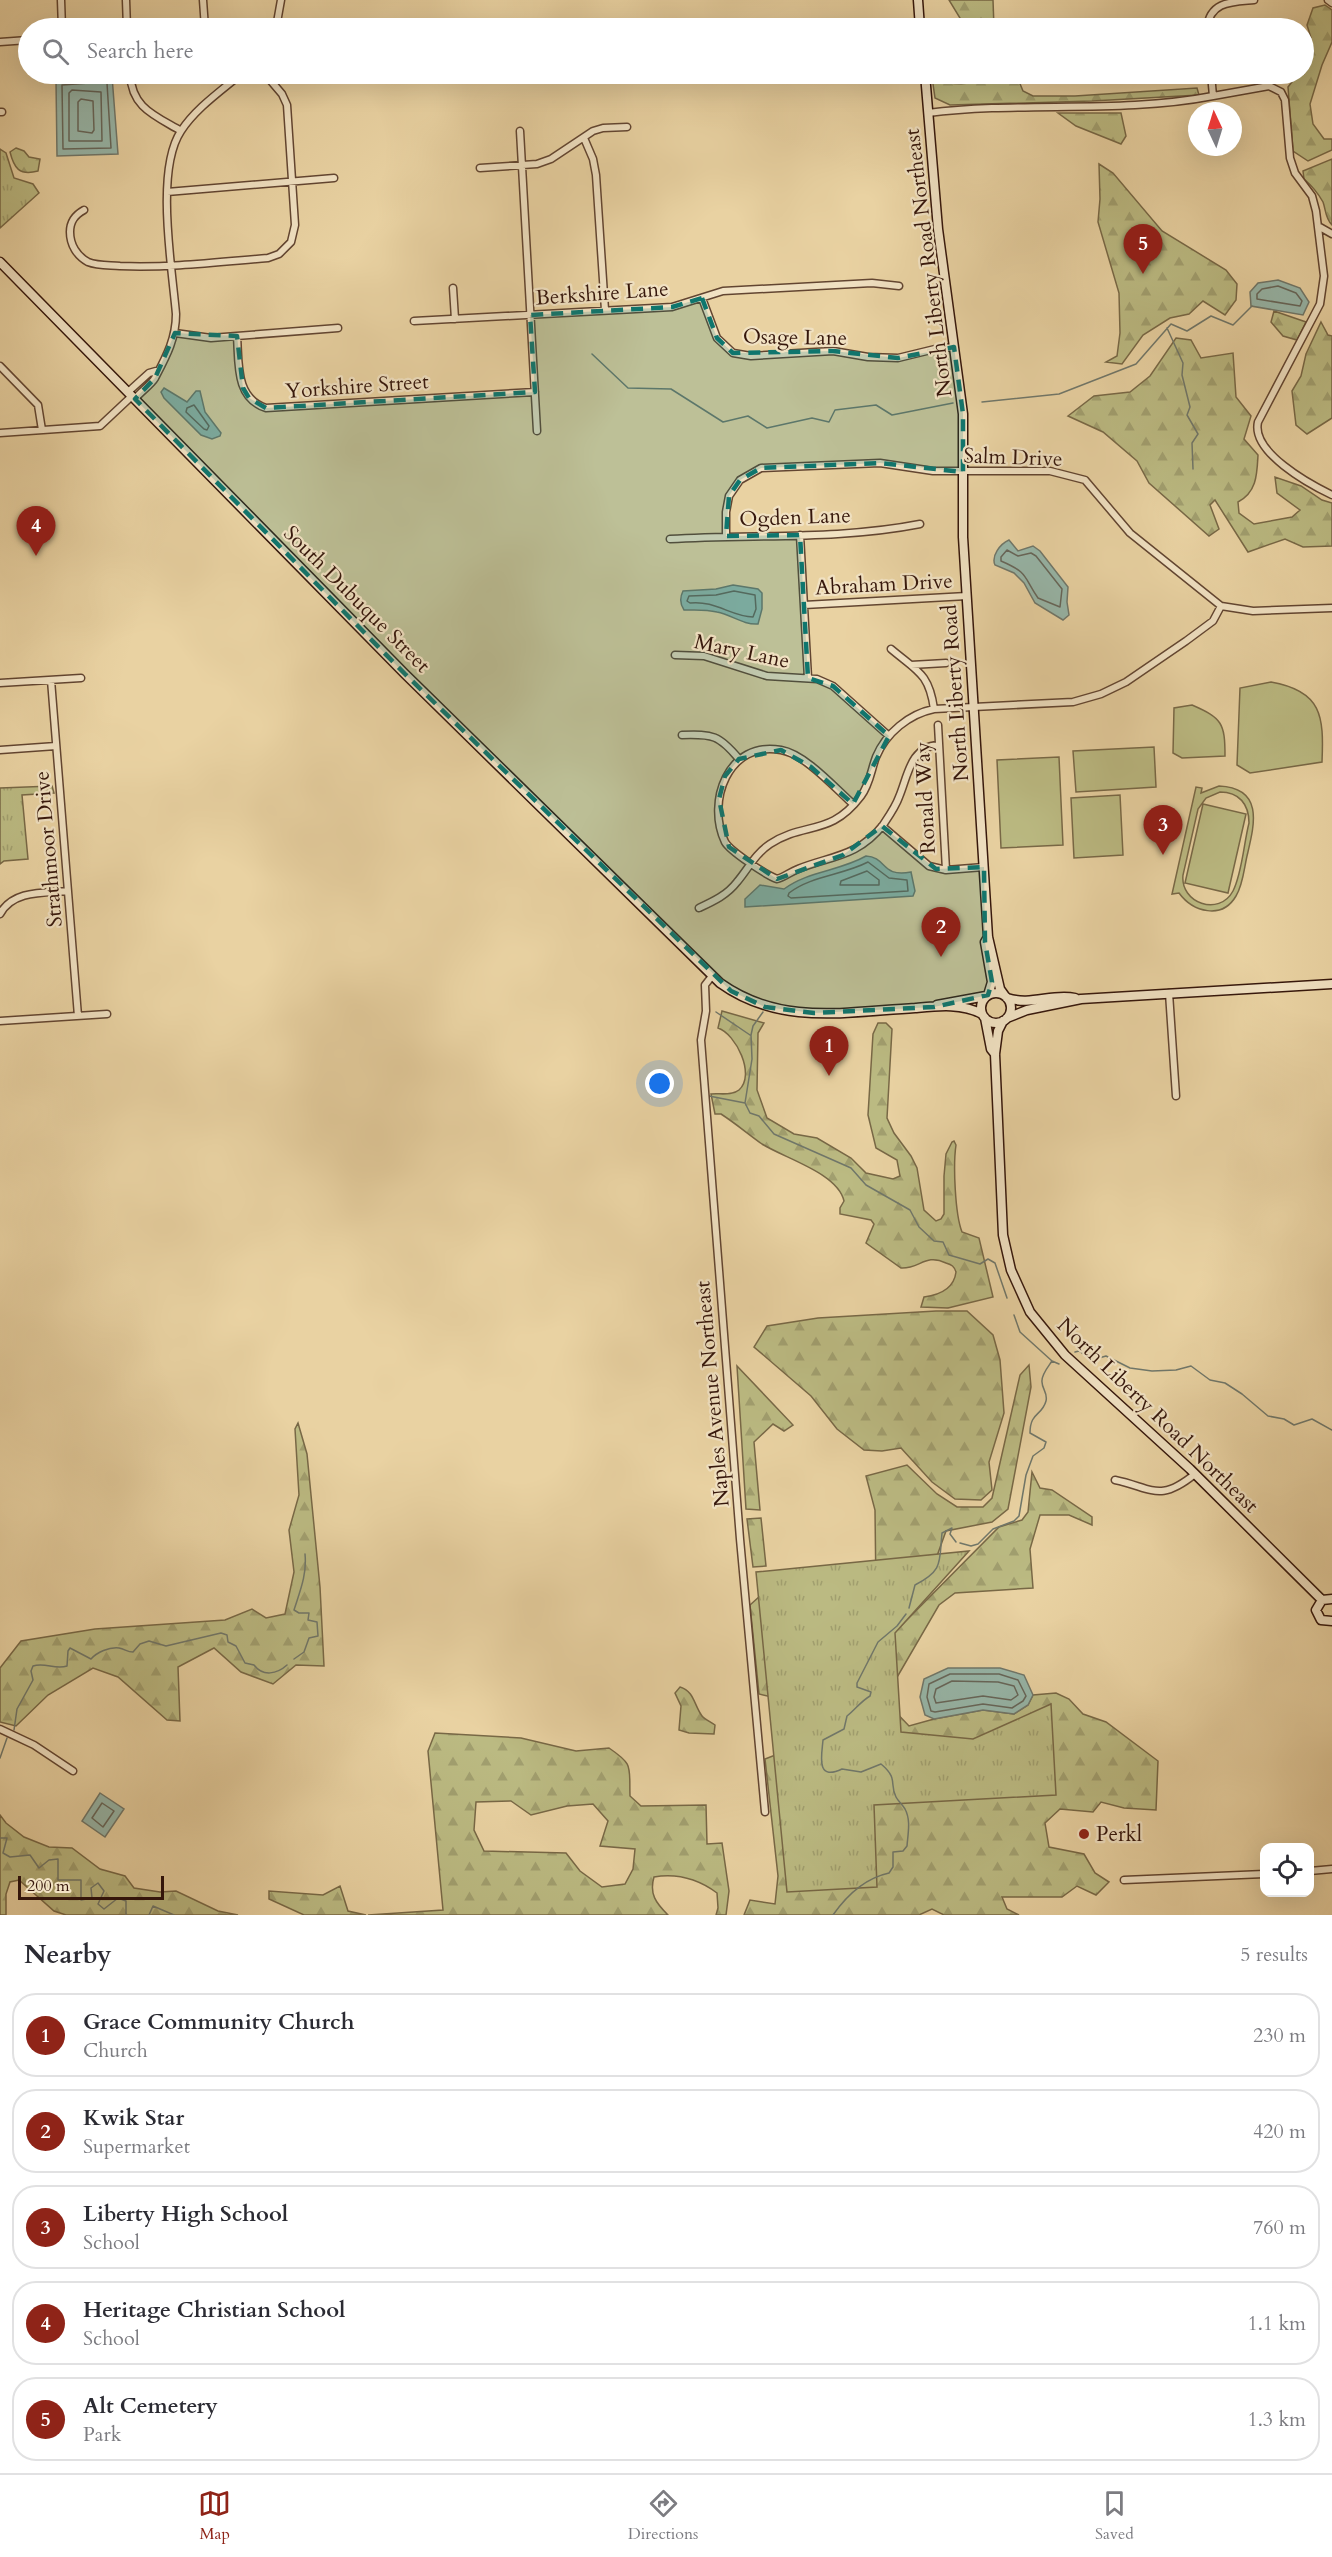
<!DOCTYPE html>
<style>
:root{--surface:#fff;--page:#f7f7f7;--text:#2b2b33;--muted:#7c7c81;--line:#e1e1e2;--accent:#8f2418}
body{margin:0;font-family:Cardo,serif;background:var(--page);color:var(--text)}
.controls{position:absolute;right:18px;bottom:18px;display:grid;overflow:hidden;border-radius:12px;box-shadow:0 6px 24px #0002}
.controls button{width:54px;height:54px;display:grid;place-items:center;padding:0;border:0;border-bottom:2px solid var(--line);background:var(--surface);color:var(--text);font:30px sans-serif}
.compass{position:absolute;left:1188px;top:102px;width:54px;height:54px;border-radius:50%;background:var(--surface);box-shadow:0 6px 24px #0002;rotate:356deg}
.scale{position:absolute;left:18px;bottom:15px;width:146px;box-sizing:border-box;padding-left:6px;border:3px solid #35160b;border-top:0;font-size:16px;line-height:21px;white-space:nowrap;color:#35160b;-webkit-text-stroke:4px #f1e2c3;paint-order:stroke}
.you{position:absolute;left:660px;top:1084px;width:21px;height:21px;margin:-15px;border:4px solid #fff;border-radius:50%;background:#1a73e8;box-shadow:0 0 0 9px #1a73e833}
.badge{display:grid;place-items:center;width:39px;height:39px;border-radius:50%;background:var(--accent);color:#fff;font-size:20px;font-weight:700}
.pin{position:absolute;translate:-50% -50px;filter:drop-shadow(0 2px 3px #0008)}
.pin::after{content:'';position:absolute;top:32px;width:21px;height:18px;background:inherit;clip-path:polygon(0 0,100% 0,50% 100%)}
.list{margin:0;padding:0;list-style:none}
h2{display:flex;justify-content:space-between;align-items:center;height:78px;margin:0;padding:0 24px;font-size:26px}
h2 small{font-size:20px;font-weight:400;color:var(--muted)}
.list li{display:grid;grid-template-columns:39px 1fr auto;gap:18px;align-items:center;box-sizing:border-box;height:84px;margin:0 12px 12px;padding:0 12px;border:2px solid var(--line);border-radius:24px}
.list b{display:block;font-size:22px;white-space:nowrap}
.list p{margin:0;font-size:20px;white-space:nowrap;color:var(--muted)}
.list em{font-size:20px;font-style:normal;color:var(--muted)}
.icon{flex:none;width:33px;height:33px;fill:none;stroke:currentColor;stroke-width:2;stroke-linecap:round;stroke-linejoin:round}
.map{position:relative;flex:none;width:1332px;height:1915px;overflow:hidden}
.search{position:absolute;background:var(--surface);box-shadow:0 6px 24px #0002;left:18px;right:18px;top:18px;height:66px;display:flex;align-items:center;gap:15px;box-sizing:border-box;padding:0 21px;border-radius:33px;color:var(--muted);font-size:22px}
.sheet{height:558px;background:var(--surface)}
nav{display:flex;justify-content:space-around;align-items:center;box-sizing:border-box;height:84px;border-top:2px solid var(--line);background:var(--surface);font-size:16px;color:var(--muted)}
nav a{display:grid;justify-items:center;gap:3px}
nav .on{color:var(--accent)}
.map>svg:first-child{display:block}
</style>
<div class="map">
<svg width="1332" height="1915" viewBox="0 0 1332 1915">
<defs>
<pattern id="forest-firs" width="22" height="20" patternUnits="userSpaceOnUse" patternTransform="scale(1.5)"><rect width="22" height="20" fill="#bbba82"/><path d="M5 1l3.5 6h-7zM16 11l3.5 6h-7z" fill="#a19f6f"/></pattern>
<pattern id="park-tufts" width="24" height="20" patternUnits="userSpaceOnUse" patternTransform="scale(1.5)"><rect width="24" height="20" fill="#bbba82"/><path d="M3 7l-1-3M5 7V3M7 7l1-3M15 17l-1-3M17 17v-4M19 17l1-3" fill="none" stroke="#a19f6f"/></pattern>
</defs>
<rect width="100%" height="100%" fill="#e9d2a2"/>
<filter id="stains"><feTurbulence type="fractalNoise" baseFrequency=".00333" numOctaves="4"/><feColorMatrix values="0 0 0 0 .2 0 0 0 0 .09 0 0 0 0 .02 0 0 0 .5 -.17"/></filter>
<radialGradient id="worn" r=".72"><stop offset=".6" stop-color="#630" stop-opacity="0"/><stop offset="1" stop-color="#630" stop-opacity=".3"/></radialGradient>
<path fill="url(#forest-firs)" stroke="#786846" stroke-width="1.5" fill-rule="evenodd" d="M949 0H993L994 28H966Z
M1325 5 1332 10V42L1322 65 1310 104 1313 124 1324 139H1332V150L1308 161 1293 151 1288 87 1298 74H1304V52L1311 38 1307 25 1313 8Z
M988 74H1016L1023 91 1033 96H1075L1197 88 1199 95 1092 101 950 105 935 98 932 77C950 85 973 88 988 74Z
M1058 113H1121L1126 136 1121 144 1076 126Z
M16 148 24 151 29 157 40 159 38 171C19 176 14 168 10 152Z
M1332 159V225C1325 218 1326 210 1323 202 1318 193 1311 185 1304 179L1303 171Z
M1099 164 1113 173 1162 231 1226 270 1237 284 1236 300 1225 315 1203 301 1189 314 1170 318 1143 335 1122 364 1106 362 1117 356 1120 333 1119 293 1098 222 1100 199Z
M1274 311 1306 322 1297 340 1283 336 1271 322Z
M1321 322 1328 335 1332 336V418L1307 434 1296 425 1292 391 1301 376 1306 354Z
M1176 338 1191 340 1201 358 1233 353 1236 397 1251 416 1244 439 1258 455C1257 474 1257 492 1238 502L1239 513 1254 524 1292 517 1300 510 1277 493 1275 477 1301 486 1322 500 1332 503V546L1303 547 1285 539 1248 552 1215 500 1210 505 1219 529 1209 536 1149 483 1137 461 1103 432 1068 416 1094 396 1130 392 1150 376Z
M722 1011 764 1023 758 1033 757 1090 767 1118 794 1134 817 1138 851 1158 866 1173 893 1179 900 1176 897 1160 876 1148 868 1115 873 1034 878 1023H886L892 1029 887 1118 894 1133 911 1156 917 1168 924 1210 936 1221 941 1219 944 1214V1176L946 1154 952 1142 954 1141 956 1145C953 1165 955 1214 962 1232L979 1238 993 1297 948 1308 921 1307 924 1297C939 1295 954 1289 956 1272 954 1266 952 1265 946 1263 925 1253 920 1269 901 1268L866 1243 874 1224 871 1220 840 1214V1208L844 1201C838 1173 784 1158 762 1144 748 1134 735 1123 721 1114H715L711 1094C719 1093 732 1096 739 1090 756 1075 736 1034 718 1028Z
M936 1311H967L993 1335 1000 1360 1004 1413 989 1462 992 1490 981 1500 955 1499 932 1482 901 1448 882 1451 864 1450 837 1429 811 1396 754 1347 767 1326 818 1318Z
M1029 1365 1031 1387 1008 1509 992 1522 946 1531 933 1567 776 1698 759 1694 750 1605 760 1596 876 1592 875 1510 866 1476 907 1465 937 1494 957 1507H983L992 1498 1020 1375Z
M737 1366 793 1425 784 1431 773 1424 754 1442 760 1510 746 1509Z
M298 1423 307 1454 320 1587 324 1666 296 1665 273 1684 241 1672 214 1648 178 1667 180 1721 167 1720 118 1677 93 1668 48 1695 16 1726 0 1722V1668L21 1641 95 1629 225 1620 252 1609 266 1618 285 1614 294 1572 289 1530 299 1495 295 1429Z
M1032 1472 1040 1488 1052 1490 1092 1517V1525L1069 1515H1040L1030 1549 1033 1588 955 1593 939 1605 889 1691V1705L909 1726 934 1719 983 1710 1014 1714 1028 1705 1033 1695 1056 1693 1069 1699 1083 1714 1106 1722 1158 1761 1156 1810 1124 1808 1101 1802 1093 1812 1060 1809 1045 1823 1049 1847 1084 1854 1095 1873 1109 1882 1096 1895 1077 1886 1062 1897H1002L1007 1909 1019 1915H944L932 1909 919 1915H744L750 1900 775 1904 778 1876 765 1759 827 1735 887 1640 999 1527 1022 1520 1028 1512Z
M761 1518 766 1566 753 1567 747 1519Z
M680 1687C694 1691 694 1705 702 1716 704 1719 711 1722 715 1725L714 1734 689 1733 679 1730 681 1706 675 1693Z
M435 1733 521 1738 576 1751 609 1748C634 1765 629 1766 630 1796L641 1806 706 1805 707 1844 722 1843 729 1891 726 1915H716L718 1908 717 1893C698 1879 678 1873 654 1877 649 1894 656 1903 668 1915H368L443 1910 428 1751ZM511 1801 531 1815 567 1806 593 1804 608 1821 600 1846 635 1849 633 1869 625 1884 602 1887 580 1871 566 1853 484 1851 474 1830 476 1802Z
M0 1815 6 1823 24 1837 49 1847 72 1848 100 1869 125 1876 134 1888 160 1892 176 1891 218 1911 238 1915H66L54 1911 19 1880 10 1882 6 1894V1915H0Z
M340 1886 348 1911 366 1915H304L269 1899V1891L323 1895Z"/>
<path fill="url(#park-tufts)" stroke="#786846" stroke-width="1.5" d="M0 149 6 153 14 178 33 184 39 193 0 228Z
M52 786 54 793 22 795 28 859 4 861 0 864V788Z
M969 1551 895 1633 901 1732 973 1739 1051 1704 1056 1795 874 1805 877 1887 787 1892 756 1572Z"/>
<path fill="#bbba82" stroke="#786846" stroke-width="1.5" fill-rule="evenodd" d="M1271 682C1322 691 1324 716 1322 762L1250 773 1237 765 1240 688Z
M1192 705C1222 718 1225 723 1225 756L1182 758 1173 753 1174 708Z
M1154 747 1156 787 1076 792 1073 751Z
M1059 757 1063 845 1001 848 997 760Z
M1219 786C1265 788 1254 826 1247 856 1244 869 1243 885 1236 896 1222 920 1193 912 1179 893L1172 894 1196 787 1202 788 1201 793ZM1220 792C1239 792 1249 804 1249 823 1244 842 1242 874 1233 891 1219 917 1180 903 1183 875L1198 809 1206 798Z
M1120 795 1123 855 1074 858 1071 798Z
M1203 804 1246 814 1228 893 1185 883Z"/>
<path fill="#97b7aa" stroke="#70776a" stroke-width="1.5" d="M112 76 118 154 57 156 56 81 63 77Z
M1278 280 1300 288 1309 302 1303 315 1251 306 1250 292 1258 283Z
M164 388 187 402 196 391H200L205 412 221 433 220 436 212 439 201 435 164 398 161 392Z
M1009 540 1018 551 1033 546 1040 551 1068 587 1067 602 1069 615 1063 620 1035 603 1024 583 1014 573 995 565C991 556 1000 544 1009 540Z
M733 585 758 589 762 593V609L758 624C743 625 732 615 717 612 705 609 695 610 684 610 680 604 680 597 683 591L716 589Z
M866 856C887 857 881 878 911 872L915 891 913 896 745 907V899L760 885 784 889C808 871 840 871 866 856Z
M948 1668H1000L1024 1675 1033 1695 1028 1705 1014 1714 983 1710 934 1719 925 1715 920 1697 924 1679Z
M100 1793 124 1809 105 1837 82 1821Z"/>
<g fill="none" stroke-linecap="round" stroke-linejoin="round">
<path stroke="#66665a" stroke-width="1.5" d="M103 82 107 83 111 148 63 149 62 85Z
M72 90 101 92 102 141H69V93Z
M81 99 93 101 94 130 92 133 78 131V102Z
M1278 286 1296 293 1302 301 1300 306 1257 299V294L1262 289Z
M194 405 209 426 207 430 204 429 186 412 187 408Z
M1007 550 1018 556 1031 553 1036 556 1062 589 1060 607 1038 598C1023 576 1029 573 1001 561V557Z
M734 591 755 595 756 609 753 617C732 617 715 600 690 603L687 601 689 596 716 595Z
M868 862 889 878 907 880 908 891 791 898 788 896 789 893C811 876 843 875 868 862Z
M867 871 879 880V885H840L841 881Z
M950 1674H999L1018 1680 1026 1696 1023 1701 1012 1708 983 1704 935 1712 931 1711 927 1697 929 1684Z
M952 1681 998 1682 1014 1686 1018 1695 1011 1700 983 1696 936 1703 934 1697 936 1689Z
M102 1803 114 1811 103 1827 92 1818Z"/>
<path stroke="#70776a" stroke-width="1.5" d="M1167 328 1183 363 1182 375 1190 407 1187 415 1198 434 1192 443 1193 469
M592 354 628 388 671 389 723 422 748 416 767 428 812 418 829 422 835 410 876 405 892 415 953 403
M982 402 1059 394 1136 364 1171 324 1187 331 1211 316 1233 325 1252 306
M716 1012 750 1035
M763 1012 753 1026 751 1035 752 1059 745 1103 750 1113 759 1116 774 1134 851 1168 866 1185 910 1210 919 1227 934 1241 943 1242 949 1255 980 1264 988 1259 995 1263 1007 1298
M709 1096 745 1103
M1075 1352 1079 1351 1092 1360 1106 1356 1130 1368 1152 1371 1176 1370 1191 1366 1210 1380 1225 1383 1242 1394 1268 1416 1284 1419 1294 1425 1312 1419 1332 1430
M1052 1361 1059 1364
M960 1543 971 1546 978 1544 993 1529 1014 1521 1019 1516 1026 1475 1033 1456 1044 1448 1046 1442 1030 1433C1030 1412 1042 1416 1046 1401 1048 1393 1042 1389 1042 1382 1041 1375 1048 1367 1052 1361L1020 1332 1014 1315
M909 1608 915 1585C944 1570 939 1562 942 1533L952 1528 950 1534 956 1542
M294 1659 304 1652 309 1638 318 1636 317 1622 308 1620 309 1613H299L294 1610C300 1591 307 1575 305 1554
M14 1730 17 1709 33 1680 31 1671 33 1666C45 1662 55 1670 67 1666L68 1651 70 1648 91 1659C97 1652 109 1647 119 1648 125 1649 127 1652 133 1652L140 1644 149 1641 166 1646 221 1633 227 1635 228 1642 236 1646 245 1663 254 1665C263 1677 277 1674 287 1665
M0 1758 7 1738
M0 1838H7L3 1853 10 1857 30 1855 39 1868 49 1860 58 1859V1880H81V1900L92 1898 91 1888 98 1883 104 1891 98 1904 104 1909 118 1898 126 1901V1915
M149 1915 153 1906 174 1915
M833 1915C847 1895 866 1878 889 1873L893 1867V1852L903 1851 907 1846C908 1833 911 1820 905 1809 902 1804 898 1801 896 1797 889 1784 899 1779 881 1764L861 1772 842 1769C815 1782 822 1754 823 1740L844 1729 847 1716C856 1709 860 1702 870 1696L871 1692 857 1687V1683L878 1642 897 1626 906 1614"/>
<defs>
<path id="street" d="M61 0 62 28
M126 0 127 28
M203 0 205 28
M1328 0 1332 3
M276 28 281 0
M1207 28C1210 1 1232 2 1254 0
M0 42 28 40
M130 74C132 108 154 115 181 131
M1213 96 1269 86 1281 92 1285 100 1290 158 1295 173 1312 196 1316 211 1324 276 1320 304 1258 422C1251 452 1309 484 1332 495
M0 112H2
M928 113C1023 101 1120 114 1213 96L1211 74
M520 131 537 431
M584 138 593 159 596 175 605 310
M480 168 537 164 551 159 593 131 603 128 627 127
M167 192 334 178
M84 210C75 215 70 221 70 232 70 245 77 256 88 262 98 266 110 265 120 266 170 268 219 262 268 258L279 254 291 242 295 225 287 105 282 94 265 74
M1318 226 1332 234
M453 288 455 319
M702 298 717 338 733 353 751 356 833 351 868 357 898 358 935 349 954 347
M414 321 672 307 723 291 872 283 899 286
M175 333 211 338 338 328
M237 336C239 363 235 398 266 408L535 392
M0 366 38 405 42 430
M128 392 149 373 156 371
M135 399C140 392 151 385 155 378 166 357 176 339 176 314 172 267 155 170 181 131 196 108 221 91 241 74
M0 433 100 426 132 396
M800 535 808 678
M726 536V512L729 496 740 480 761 468 880 463 933 471H1050L1085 480 1130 533 1221 606 1253 611 1332 608
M670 539C753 534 839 540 920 524
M804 605 967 596
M891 649C917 671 929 673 934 709
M675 655 704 656 767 676 817 679 833 686 889 736
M911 665 946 663
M51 680 78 1016
M0 683 81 678
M938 725 946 870
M682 735C713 734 719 735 739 759
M0 750 56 746
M853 804C835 788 805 754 781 750 728 740 706 802 725 842 730 851 766 875 777 879 785 877 790 872 798 869 830 856 858 857 883 825 889 816 896 806 899 797 908 776 910 747 938 745
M882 826 929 866 946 870 984 867
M699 908C714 901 727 895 737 882 748 869 755 854 770 844 805 821 830 837 861 796 870 784 871 770 876 757 886 733 909 714 934 709L1073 702 1101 694 1126 682 1186 641 1213 621 1221 606
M0 914C13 890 44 893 68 891
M712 976 705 985 706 1011 701 1040 740 1539 765 1812
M1169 993 1176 1096
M0 1021 107 1014
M1115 1480C1153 1488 1159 1503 1195 1474
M0 1729 34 1745 73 1771
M1310 1871 1332 1869
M1124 1880 1264 1874"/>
<path id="secondary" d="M918 0 920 28
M925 74 938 229 963 414V537L988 937 1000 989 1005 996
M0 262 405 674 720 983C780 1026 845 1012 915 1008 937 1006 962 1003 982 1014
M981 1008a15 15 0 1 1 30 0a15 15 0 1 1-30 0Z
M988 995 992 982 985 942 988 937
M1007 998C1031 1006 1052 993 1075 998
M937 1005 986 996
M985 1018 991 1049 995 1054
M1007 1018 1027 1010 1081 999 1332 984
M1003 1021 998 1031 995 1054 1003 1235 1011 1270 1030 1312 1065 1355 1190 1469 1322 1600
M1332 1599 1322 1600 1316 1610 1321 1620 1332 1621"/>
</defs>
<use href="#street" stroke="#624531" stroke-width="9"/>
<use href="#secondary" stroke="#35160b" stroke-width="11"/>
<use href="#street" stroke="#f1e2c3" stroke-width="6"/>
<use href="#secondary" stroke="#f1e2c3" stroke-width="8"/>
</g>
<path fill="#0f766e" fill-opacity="0.2" stroke="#0f766e" stroke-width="4.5" stroke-dasharray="12 8" stroke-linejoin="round" d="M702 298 717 338 733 353 833 351 898 358 954 347 963 414V472L880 463 761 468 740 480 729 496 726 536 800 535 808 678 833 686 889 736 853 804 811 767 781 750 739 759 725 776 719 799 729 847 777 879 843 855 882 826 936 869 984 867 985 942 992 982 988 995 934 1007 814 1013 765 1007 731 991 405 674 135 399 155 378 175 333 237 336 243 388 249 398 266 408 535 392 530 315 672 307Z"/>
<circle fill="#8f2418" stroke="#f1e2c3" stroke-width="2" cx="1084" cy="1834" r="6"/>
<g text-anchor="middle" stroke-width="4.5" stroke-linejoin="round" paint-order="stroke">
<g font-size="21" fill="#35160b" stroke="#f1e2c3">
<text transform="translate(928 263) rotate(-97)" y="7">North Liberty Road Northeast</text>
<text transform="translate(602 293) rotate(-4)" y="7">Berkshire Lane</text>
<text transform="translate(795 337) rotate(1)" y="7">Osage Lane</text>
<text transform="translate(357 386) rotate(-4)" y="7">Yorkshire Street</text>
<text transform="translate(1013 457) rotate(2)" y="7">Salm Drive</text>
<text transform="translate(795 517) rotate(-2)" y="7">Ogden Lane</text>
<text transform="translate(884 584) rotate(-3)" y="7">Abraham Drive</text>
<text transform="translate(357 599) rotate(45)" y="7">South Dubuque Street</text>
<text transform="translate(742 651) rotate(12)" y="7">Mary Lane</text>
<text transform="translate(955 693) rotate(-94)" y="7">North Liberty Road</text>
<text transform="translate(925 798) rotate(-93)" y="7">Ronald Way</text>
<text transform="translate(48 849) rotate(-95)" y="7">Strathmoor Drive</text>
<text transform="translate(712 1394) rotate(-95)" y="7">Naples Avenue Northeast</text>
<text transform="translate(1158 1415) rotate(44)" y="7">North Liberty Road Northeast</text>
</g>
<g font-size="21" fill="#35160b" stroke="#f1e2c3" text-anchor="start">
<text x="1096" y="1841">Perkl</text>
</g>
</g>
<rect width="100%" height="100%" filter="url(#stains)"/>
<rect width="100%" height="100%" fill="url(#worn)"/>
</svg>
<div class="controls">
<button><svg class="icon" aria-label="locate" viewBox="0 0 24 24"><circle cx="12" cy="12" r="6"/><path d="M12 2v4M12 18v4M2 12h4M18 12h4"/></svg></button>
</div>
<svg class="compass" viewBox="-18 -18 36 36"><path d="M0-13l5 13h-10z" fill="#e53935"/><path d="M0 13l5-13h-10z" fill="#7c7c81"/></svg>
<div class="scale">200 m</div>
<div class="you"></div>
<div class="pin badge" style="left:829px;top:1076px">1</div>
<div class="pin badge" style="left:941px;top:957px">2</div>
<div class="pin badge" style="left:1163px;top:855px">3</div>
<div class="pin badge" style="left:36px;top:556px">4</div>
<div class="pin badge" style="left:1143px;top:274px">5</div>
<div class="search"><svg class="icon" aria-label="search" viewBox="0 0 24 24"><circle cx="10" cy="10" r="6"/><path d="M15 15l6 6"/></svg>Search here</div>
</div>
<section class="sheet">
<h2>Nearby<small>5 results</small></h2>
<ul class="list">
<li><span class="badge">1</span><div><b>Grace Community Church</b><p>Church</p></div><em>230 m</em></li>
<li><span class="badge">2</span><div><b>Kwik Star</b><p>Supermarket</p></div><em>420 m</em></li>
<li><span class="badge">3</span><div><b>Liberty High School</b><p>School</p></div><em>760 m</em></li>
<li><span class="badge">4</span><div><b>Heritage Christian School</b><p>School</p></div><em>1.1 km</em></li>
<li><span class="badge">5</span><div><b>Alt Cemetery</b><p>Park</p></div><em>1.3 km</em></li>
</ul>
</section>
<nav>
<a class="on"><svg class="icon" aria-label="map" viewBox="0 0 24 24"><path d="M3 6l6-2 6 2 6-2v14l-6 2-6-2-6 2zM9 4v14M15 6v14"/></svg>Map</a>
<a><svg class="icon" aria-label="directions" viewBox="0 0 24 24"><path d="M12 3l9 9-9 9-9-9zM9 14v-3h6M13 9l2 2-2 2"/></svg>Directions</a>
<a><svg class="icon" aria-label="saved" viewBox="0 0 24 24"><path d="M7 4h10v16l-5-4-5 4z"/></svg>Saved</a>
</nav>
